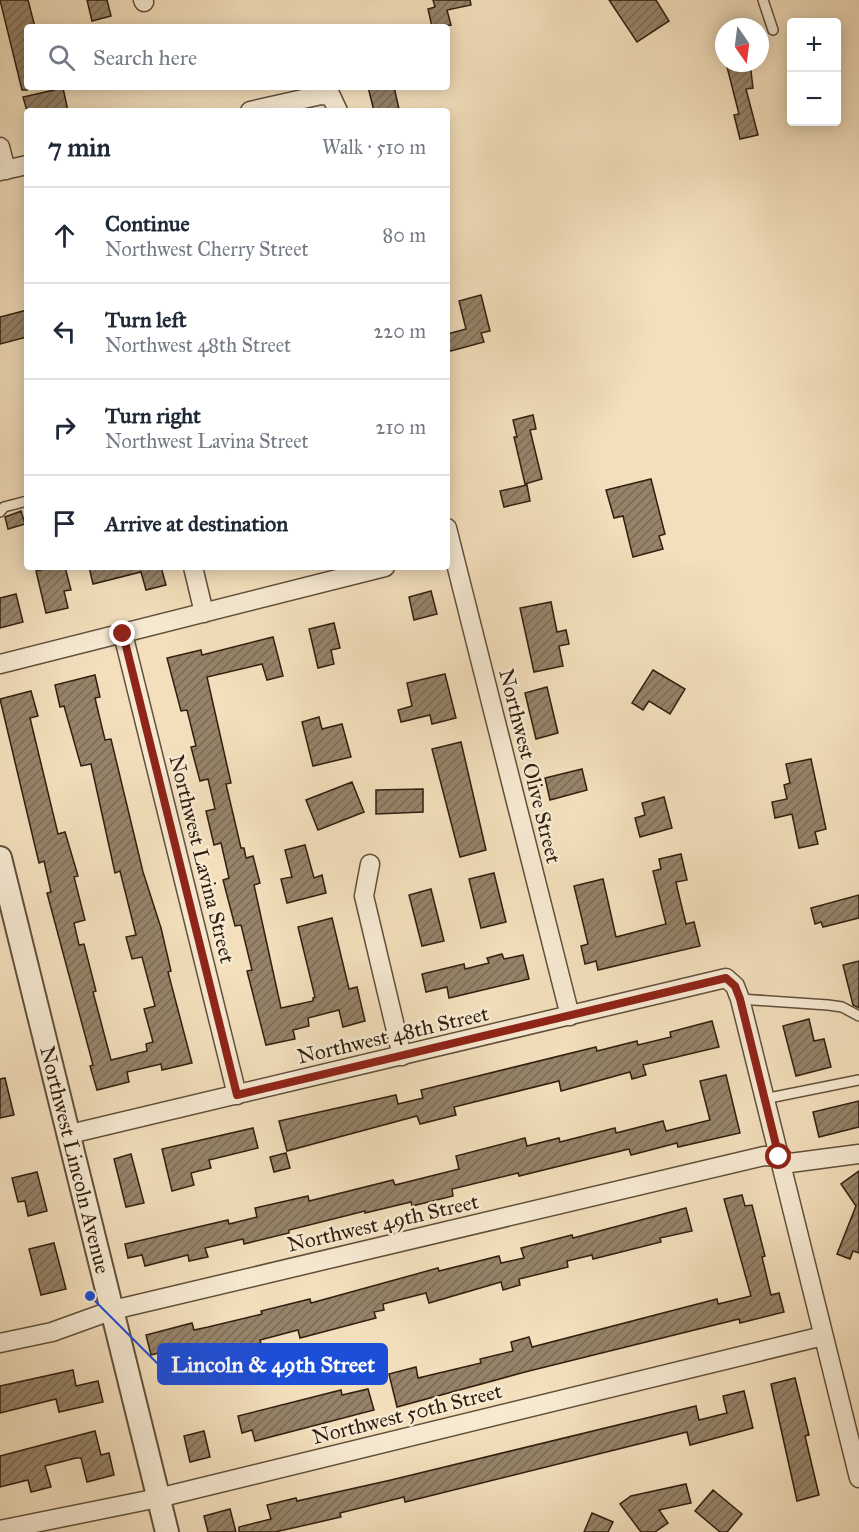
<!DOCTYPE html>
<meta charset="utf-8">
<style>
:root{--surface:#fff;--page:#f6f6f7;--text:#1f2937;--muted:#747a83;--line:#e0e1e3}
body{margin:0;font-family:"IM FELL Great Primer",serif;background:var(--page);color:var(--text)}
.controls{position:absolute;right:18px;top:18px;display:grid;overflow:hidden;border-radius:6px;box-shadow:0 3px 15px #0003}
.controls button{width:54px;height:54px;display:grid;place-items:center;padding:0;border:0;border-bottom:2px solid var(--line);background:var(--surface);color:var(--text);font:30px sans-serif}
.compass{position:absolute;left:715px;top:18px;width:54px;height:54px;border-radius:50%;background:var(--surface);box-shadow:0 3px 15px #0003;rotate:166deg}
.stop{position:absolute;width:18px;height:18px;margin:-14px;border:4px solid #8f2418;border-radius:50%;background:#fff}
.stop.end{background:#8f2418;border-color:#fff;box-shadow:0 2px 6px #0008}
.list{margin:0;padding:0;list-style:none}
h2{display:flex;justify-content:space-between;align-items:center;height:78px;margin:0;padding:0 24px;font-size:26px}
h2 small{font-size:20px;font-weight:400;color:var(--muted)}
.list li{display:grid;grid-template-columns:39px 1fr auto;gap:18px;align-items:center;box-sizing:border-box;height:96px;padding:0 24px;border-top:2px solid var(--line)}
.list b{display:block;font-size:22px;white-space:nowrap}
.list p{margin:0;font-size:20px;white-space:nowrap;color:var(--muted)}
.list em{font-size:20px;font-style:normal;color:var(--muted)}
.icon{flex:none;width:33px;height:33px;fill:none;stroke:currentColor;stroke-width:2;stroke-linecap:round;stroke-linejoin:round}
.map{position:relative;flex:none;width:859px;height:1532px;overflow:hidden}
.search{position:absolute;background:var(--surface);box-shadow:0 3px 15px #0003;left:24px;top:24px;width:426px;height:66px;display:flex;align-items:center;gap:15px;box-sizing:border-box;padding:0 21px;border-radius:6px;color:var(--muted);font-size:22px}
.panel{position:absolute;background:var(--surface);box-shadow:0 3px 15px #0003;left:24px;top:108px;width:426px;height:462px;border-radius:6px}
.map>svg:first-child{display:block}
</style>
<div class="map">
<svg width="859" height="1532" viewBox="0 0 859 1532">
<defs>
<pattern id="building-hatch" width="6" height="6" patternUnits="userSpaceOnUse" patternTransform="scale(1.5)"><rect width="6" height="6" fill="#968369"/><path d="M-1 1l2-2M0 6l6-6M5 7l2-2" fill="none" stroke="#7b6b55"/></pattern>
</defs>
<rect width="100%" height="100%" fill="#f3dfbc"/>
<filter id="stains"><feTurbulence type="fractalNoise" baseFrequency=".00333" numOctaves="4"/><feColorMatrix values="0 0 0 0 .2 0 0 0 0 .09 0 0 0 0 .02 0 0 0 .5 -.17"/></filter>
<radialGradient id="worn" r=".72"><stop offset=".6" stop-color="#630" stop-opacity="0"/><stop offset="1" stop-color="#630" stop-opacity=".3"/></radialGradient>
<path fill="url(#building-hatch)" stroke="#312010" stroke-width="1.5" d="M0 0H28L35 27H27V90H22Z
M87 0H107L111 16 92 21Z
M433 0H470L471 5 447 10 451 25 432 27 428 9 435 7Z
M609 0H656L669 21 637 42Z
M726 63H750L753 88 746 89 758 135 740 139 734 115 739 114Z
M368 87H394L399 109 374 111Z
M63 88 68 111H27L23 97Z
M481 295 490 331 481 333 484 342 447 352V334L466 329 459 301Z
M27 310V337L0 344V317Z
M533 415 536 429 530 430 542 479 525 484 514 437H517L513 420Z
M651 479 665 534 659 536 663 549 633 557 623 516 614 518 606 490Z
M527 485 530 501 504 507 500 491Z
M21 511 25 524 8 529 5 517Z
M52 567H65L71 590 64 591 68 608 46 613 36 571Z
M89 567H161L166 585 146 590 141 572 93 584Z
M431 591 437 614 414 620 409 597Z
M16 594 23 622 0 628V598Z
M551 602 557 632 566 630 569 644 559 646 563 666 534 672 520 608Z
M334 623 340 648 331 650 334 664 318 668 309 629Z
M273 637 283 676 267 680 262 664 207 677 231 783 226 784 241 848H244L246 858 253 856 260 883 254 885 281 1008 313 1001V998L315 997 298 927 332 918 349 989 357 987 365 1021 343 1027 339 1010 308 1018 309 1026 293 1030 295 1039 266 1045 247 971 252 970 241 925 235 926 223 880 229 878 221 843 214 845 206 811 215 809 208 779 200 781 191 747 196 746 187 710 181 711 167 658 201 650 202 655Z
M653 670 685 689 670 714 649 701 643 710 632 703Z
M445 674 456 718 432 724 430 715 401 722 398 710 412 706 407 683Z
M95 675 100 697 95 698 105 740 111 739 143 872 161 928 171 971 168 972 192 1063 162 1070 161 1064 127 1072 129 1082 97 1090 90 1066 93 1065 47 893 51 892 44 861 39 863 0 699 31 691 38 716 30 718 58 834 65 832 78 876 74 877 85 920 74 923 79 945 84 944 96 991 93 992 111 1060 147 1051 146 1044 153 1042 144 1009 155 1006 142 957 132 959 126 937 136 935 120 871 115 873 91 764 81 766 64 706 60 707 55 685Z
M547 687 558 733 536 739 525 693Z
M319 717 322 729 342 724 351 757 313 766 302 722Z
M461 742 486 850 460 857 432 749Z
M811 759 826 829 815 832 818 844 799 848 792 814 775 818 772 802 787 799 784 785 790 783 786 764Z
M582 769 587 790 550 800 545 778Z
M352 782 364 812 318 830 306 800Z
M423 789V812L376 814V790Z
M664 797 672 828 640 837 635 818 645 815 642 803Z
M305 845 314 878 322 875 326 893 287 903 281 879 292 877 285 850Z
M681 854 687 880 676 882 678 891 686 924 694 922 700 946 598 970 596 961 585 964 581 946 588 944 574 886 603 879 616 937 666 924 653 871 661 869 659 859Z
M494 873 506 922 481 928 469 879Z
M431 889 444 941 422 946 409 895Z
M859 895V918L823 927 821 922 815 924 811 908Z
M502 954 504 959 523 955 529 979 449 998 447 987 426 992 422 974 464 964 465 969 489 963 487 958Z
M859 961V1008L853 1005 843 965Z
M809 1019 814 1041 824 1039 831 1067 796 1076 783 1026Z
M712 1021 719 1047 643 1065 646 1075 632 1079 630 1072 561 1091 559 1081 454 1107 456 1115 420 1124 417 1116 287 1151 279 1121 396 1095 398 1104 423 1098 421 1090 596 1047 597 1051 637 1041 638 1045 671 1037 670 1032Z
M726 1075 740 1133 678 1147 677 1143 631 1155 629 1149 519 1176 518 1173 452 1189 453 1196 412 1206 411 1202 365 1213V1211L289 1230V1233L244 1244 243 1239 205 1248 208 1257 189 1261 188 1255 145 1266 142 1255 128 1258 125 1244 228 1220 229 1224 257 1217 255 1208 308 1196 309 1201 393 1180 395 1185 459 1169 456 1156 525 1138 527 1146 559 1138 560 1142 615 1128 616 1133 663 1121 666 1131 710 1120 700 1081Z
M5 1078 14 1115 0 1118V1079Z
M859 1101V1127L819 1137 813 1112Z
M253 1128 258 1148 209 1160 211 1168 191 1173 194 1185 172 1191 162 1149Z
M286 1153 290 1168 274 1172 270 1157Z
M131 1154 144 1203 126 1207 114 1159Z
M859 1171V1253L853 1251 850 1259 837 1254 856 1206 841 1184Z
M37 1172 47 1211 28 1216 25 1201 18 1202 12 1178Z
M742 1195 745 1206 752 1205 765 1256 762 1257 771 1295 779 1293 784 1312 740 1323 739 1319 525 1372 397 1407 389 1374 416 1367 418 1378 481 1363 480 1359 513 1351 511 1342 529 1337 532 1347 717 1299 718 1304 751 1296 724 1199Z
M686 1208 692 1231 660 1238 661 1242 593 1259 592 1255 567 1261 568 1267 519 1279 520 1285 503 1290 501 1282 429 1303 426 1293 383 1304 384 1310 374 1312 376 1318 300 1338 298 1330 260 1340 264 1355 256 1357 257 1359 216 1369 217 1373 194 1378 184 1346 151 1355 146 1335 192 1323 194 1330 208 1327 262 1314 261 1311 310 1299 311 1303 438 1268 439 1271 499 1256 501 1263 524 1258 521 1248 572 1235 573 1238Z
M54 1243 66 1289 41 1295 29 1249Z
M73 1370 76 1386 98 1381 103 1402 59 1412 56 1399 0 1413V1386Z
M795 1378 809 1435 805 1436 819 1495 797 1501 771 1384Z
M368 1389 374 1410 255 1441 252 1430 242 1433 238 1416 341 1390 342 1395Z
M744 1391 753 1428 690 1445 687 1432 405 1502 404 1497 340 1513 341 1517 315 1523 275 1532H239V1527L271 1519 267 1505 296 1498 297 1501 391 1480 696 1406 699 1420 727 1413 723 1396Z
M95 1431 101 1455 109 1453 114 1475 87 1482 81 1458H76L45 1466 51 1487 31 1492 28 1480 0 1487V1456Z
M204 1431 210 1457 190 1462 184 1436Z
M686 1484 691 1503 659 1510 668 1523 655 1532H641L620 1504 631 1496Z
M713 1490 742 1514 727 1532H720L695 1511Z
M230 1509 236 1532H208L204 1516Z
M592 1513 613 1522 608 1532H584Z"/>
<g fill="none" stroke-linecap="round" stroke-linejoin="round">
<defs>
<path id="service" d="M763 0 773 30
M0 512 4 507 27 501
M740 999 828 1005 842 1007 859 1016
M764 1099 859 1080"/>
<path id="minor" d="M143 0 144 2
M250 111 321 95 331 96 338 111
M0 147 6 170
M0 171 27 165
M447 528 570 1016
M193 567 204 613
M123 634 237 1095
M0 664 385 567
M370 864 364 896 402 1056
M70 1134 726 978 735 986 740 999 859 1478
M0 1343 52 1332 113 1310 764 1156 779 1157 790 1163 859 1154
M0 1530 158 1498 823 1336"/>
<path id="tertiary" d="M0 858 167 1532"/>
</defs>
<use href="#service" stroke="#62503b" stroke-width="12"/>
<use href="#minor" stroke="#62503b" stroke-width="21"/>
<use href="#tertiary" stroke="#62503b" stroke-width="26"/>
<use href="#service" stroke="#f7ead3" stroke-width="9"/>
<use href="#minor" stroke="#f7ead3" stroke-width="18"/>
<use href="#tertiary" stroke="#f7ead3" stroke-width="22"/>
</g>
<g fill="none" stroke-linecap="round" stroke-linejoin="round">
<path stroke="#8f2418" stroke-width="8" d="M123 634 237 1095 726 978 735 986 740 999 779 1157"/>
</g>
<g text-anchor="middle" stroke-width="5" stroke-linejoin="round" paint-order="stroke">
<g font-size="21" fill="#312010" stroke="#f7ead3">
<text transform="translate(530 766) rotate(76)" y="7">Northwest Olive Street</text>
<text transform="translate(202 859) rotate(76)" y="7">Northwest Lavina Street</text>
<text transform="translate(393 1035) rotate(-13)" y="7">Northwest 48th Street</text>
<text transform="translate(75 1160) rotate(76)" y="7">Northwest Lincoln Avenue</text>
<text transform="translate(383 1223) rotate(-13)" y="7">Northwest 49th Street</text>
<text transform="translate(407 1414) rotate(-14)" y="7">Northwest 50th Street</text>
</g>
</g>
<path fill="none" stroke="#1d4ed8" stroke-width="2" d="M90 1296L158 1364"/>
<circle fill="#1d4ed8" stroke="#f7ead3" stroke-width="2" cx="90" cy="1296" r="6"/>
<rect fill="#1d4ed8" stroke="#1d4ed8" stroke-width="2" x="158" y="1344" width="229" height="40" rx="6"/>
<g font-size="22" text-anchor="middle" font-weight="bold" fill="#fff">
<text x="273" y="1372">Lincoln &amp; 49th Street</text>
</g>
<rect width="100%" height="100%" filter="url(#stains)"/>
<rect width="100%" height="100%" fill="url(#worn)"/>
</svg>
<div class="controls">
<button>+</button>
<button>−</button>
</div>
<svg class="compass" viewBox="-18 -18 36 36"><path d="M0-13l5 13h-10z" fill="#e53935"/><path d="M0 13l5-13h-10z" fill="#747a83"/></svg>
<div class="stop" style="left:779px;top:1157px"></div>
<div class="stop end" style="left:123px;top:634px"></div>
<div class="search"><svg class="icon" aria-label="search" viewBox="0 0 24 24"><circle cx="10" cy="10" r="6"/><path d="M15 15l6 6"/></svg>Search here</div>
<section class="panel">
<h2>7 min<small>Walk · 510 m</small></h2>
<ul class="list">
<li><svg class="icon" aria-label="ahead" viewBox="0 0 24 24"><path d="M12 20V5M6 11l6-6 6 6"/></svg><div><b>Continue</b><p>Northwest Cherry Street</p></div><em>80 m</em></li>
<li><svg class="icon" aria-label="left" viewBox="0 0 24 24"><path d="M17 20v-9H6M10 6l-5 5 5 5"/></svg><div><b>Turn left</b><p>Northwest 48th Street</p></div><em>220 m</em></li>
<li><svg class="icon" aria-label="right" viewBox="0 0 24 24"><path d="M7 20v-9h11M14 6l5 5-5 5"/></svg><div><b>Turn right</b><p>Northwest Lavina Street</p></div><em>210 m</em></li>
<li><svg class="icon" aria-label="arrive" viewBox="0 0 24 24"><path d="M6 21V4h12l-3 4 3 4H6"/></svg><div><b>Arrive at destination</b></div></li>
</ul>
</section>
</div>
